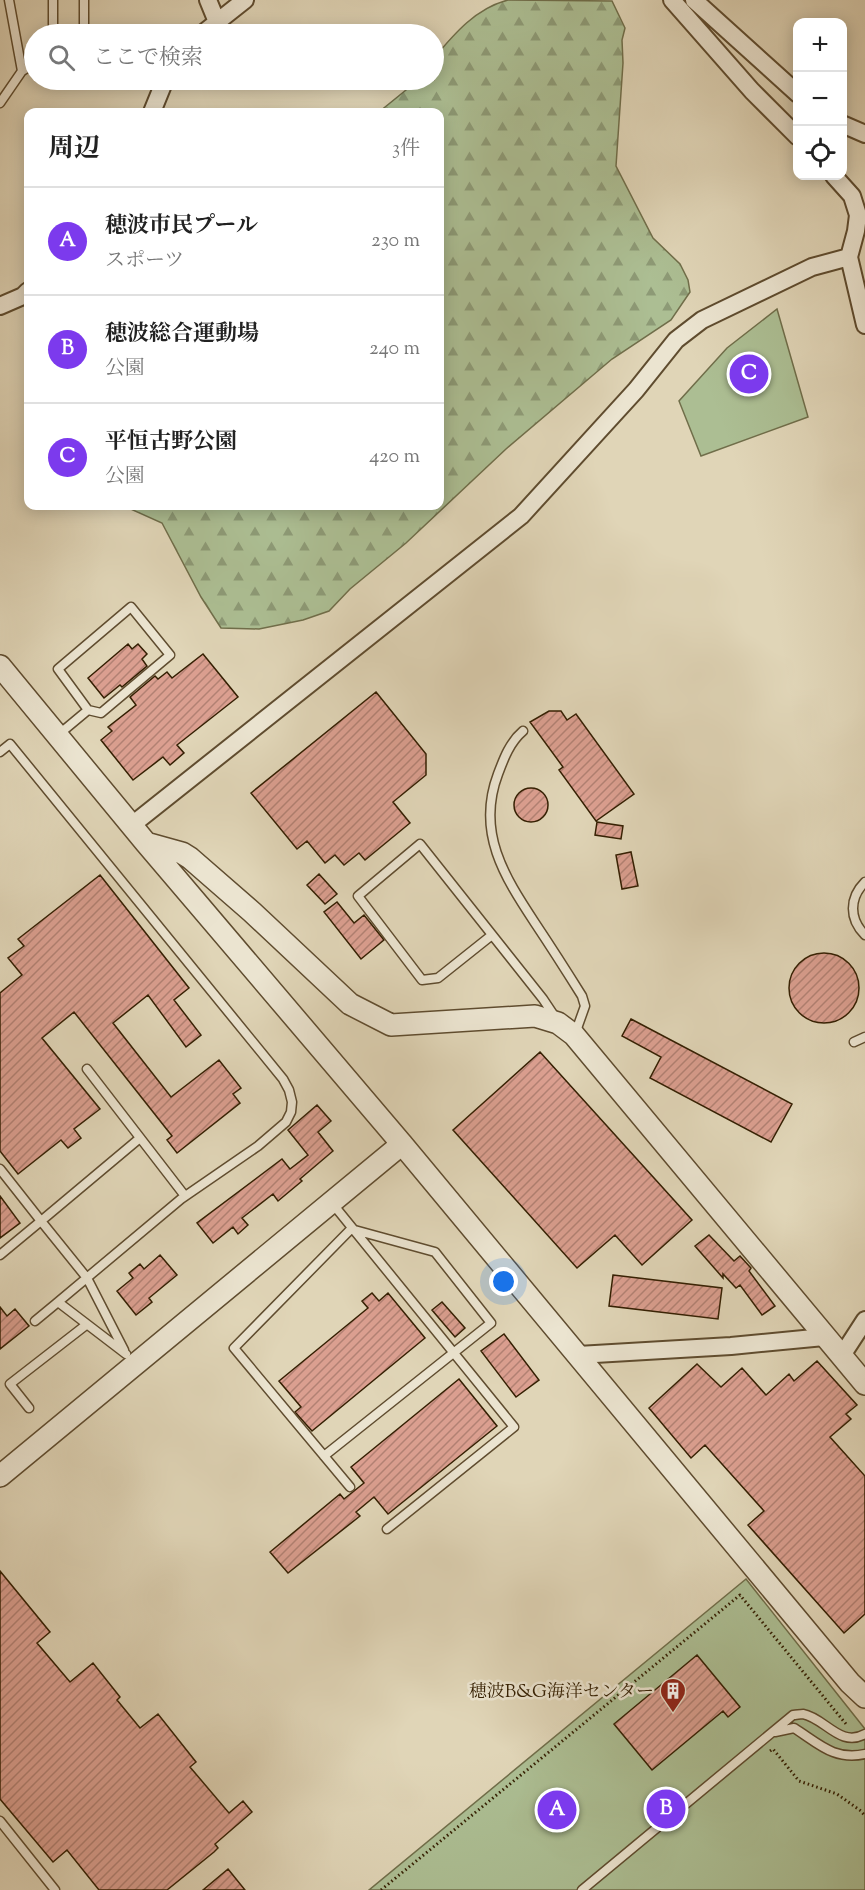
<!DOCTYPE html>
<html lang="ja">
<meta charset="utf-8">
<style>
:root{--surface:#fff;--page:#f2f2f2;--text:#222;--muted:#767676;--line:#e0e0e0;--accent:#7c3aed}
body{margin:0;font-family:"Sorts Mill Goudy","Noto Serif JP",serif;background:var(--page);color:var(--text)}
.controls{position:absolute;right:18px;top:18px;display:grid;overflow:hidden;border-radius:12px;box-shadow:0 3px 15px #0003}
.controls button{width:54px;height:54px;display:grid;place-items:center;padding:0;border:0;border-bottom:2px solid var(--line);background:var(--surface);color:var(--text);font:30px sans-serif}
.you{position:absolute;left:504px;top:1282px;width:21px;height:21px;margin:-15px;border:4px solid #fff;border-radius:50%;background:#1a73e8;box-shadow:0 0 0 9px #1a73e833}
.badge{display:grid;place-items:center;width:39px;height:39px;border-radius:50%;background:var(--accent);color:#fff;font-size:20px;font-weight:700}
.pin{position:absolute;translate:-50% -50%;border:3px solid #fff;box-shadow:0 2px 6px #0006}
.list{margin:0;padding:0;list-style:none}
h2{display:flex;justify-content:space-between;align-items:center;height:78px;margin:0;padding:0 24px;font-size:26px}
h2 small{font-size:20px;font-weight:400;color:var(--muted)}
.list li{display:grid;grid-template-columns:39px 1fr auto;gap:18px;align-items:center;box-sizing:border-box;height:108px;padding:0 24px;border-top:2px solid var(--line)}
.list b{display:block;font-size:22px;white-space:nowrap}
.list p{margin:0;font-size:20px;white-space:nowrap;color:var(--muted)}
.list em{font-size:20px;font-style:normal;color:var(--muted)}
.icon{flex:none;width:33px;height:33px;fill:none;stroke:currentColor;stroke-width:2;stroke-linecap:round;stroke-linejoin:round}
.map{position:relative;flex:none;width:865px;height:1890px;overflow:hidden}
.search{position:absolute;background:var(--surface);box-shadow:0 3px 15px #0003;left:24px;top:24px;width:420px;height:66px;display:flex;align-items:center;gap:15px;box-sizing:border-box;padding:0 21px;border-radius:33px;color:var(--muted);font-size:22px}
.panel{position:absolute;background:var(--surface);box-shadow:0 3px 15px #0003;left:24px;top:108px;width:420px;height:402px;border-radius:12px}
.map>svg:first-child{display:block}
</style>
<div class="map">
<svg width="865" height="1890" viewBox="0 0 865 1890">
<defs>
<pattern id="forest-firs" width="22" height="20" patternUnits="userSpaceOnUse" patternTransform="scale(1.5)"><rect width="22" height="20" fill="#acbe93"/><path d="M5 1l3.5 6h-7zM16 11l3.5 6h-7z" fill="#8d9a76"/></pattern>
<pattern id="building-hatch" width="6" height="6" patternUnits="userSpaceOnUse" patternTransform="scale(1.5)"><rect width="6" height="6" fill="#db9f90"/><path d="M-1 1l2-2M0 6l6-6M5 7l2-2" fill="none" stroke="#b28173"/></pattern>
</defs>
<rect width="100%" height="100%" fill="#e0d5b7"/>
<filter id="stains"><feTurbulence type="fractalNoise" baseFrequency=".00333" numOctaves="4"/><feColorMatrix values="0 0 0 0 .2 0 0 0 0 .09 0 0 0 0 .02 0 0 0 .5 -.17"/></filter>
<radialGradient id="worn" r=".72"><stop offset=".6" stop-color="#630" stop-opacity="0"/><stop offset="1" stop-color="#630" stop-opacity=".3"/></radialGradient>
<path fill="url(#forest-firs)" stroke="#706e4a" stroke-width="1.5" d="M508 0 612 1 625 28 622 40 623 63 616 166 653 238 680 264 688 280 690 292 671 320 612 359 506 449 406 543 350 589 329 611 303 620 259 629 221 628 201 597 162 523 124 506H440V112H379L406 90 415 80H434V58C454 34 476 8 508 0Z"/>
<path fill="#acbe93" stroke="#706e4a" stroke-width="1.5" d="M777 309 808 417 701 456 679 401 727 348Z
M746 1579 865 1729V1890H369Z"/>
<path fill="url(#building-hatch)" stroke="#341f02" stroke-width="1.5" d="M128 644 132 649 138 644 147 654 142 659 147 666 122 687 120 685 104 698 88 678Z
M203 654 238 697 177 745 184 753 170 765 163 757 133 780 101 740 112 731 108 727 136 705 130 697 155 676 158 679 167 672 172 678Z
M376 692 426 754V775L393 802 410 823 365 860 359 853 344 865 335 855 325 863 307 841 297 849 251 793Z
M549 711H561L567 720 576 714 634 794 596 821 559 770 563 767 530 722Z
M514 805a17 17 0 1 1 34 0a17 17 0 1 1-34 0Z
M597 822 623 826 621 839 595 835Z
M631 852 638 886 622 889 616 855Z
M319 874 337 894 325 904 307 885Z
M100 875 189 988 174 1000 201 1035 186 1047 148 995 113 1023 171 1097 219 1060 241 1088 233 1094 240 1103 177 1153 167 1140 172 1136 74 1012 42 1038 100 1109 74 1129 81 1138 68 1148 61 1140 18 1174 0 1151V993L22 975 8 958 24 946 18 939Z
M337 902 354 923 364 915 384 940 361 959 324 912Z
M789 988a35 35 0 1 1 70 0a35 35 0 1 1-70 0Z
M631 1019 792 1104 771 1142 650 1078 661 1057 622 1036Z
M540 1052 692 1220 642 1265 615 1235 577 1268 453 1130Z
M317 1105 331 1121 318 1132 333 1151 300 1179 302 1181 278 1201 273 1194 242 1218 248 1225 238 1234 233 1227 213 1243 197 1223 282 1159 290 1169 308 1155 288 1130Z
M0 1196 20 1223 0 1238Z
M709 1235 734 1261 740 1256 751 1268 749 1271 775 1306 762 1315 740 1285 736 1288 723 1274V1278L695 1246Z
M160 1255 177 1275 149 1298 152 1302 136 1315 117 1291 133 1278 129 1273 140 1264 144 1269Z
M613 1275 722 1288 718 1319 609 1306Z
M372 1293 379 1301 388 1293 425 1338 312 1431 295 1412 301 1407 279 1381 368 1308 362 1301Z
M442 1302 465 1328 455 1337 432 1310Z
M0 1307 7 1316 15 1309 29 1326 0 1349Z
M504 1334 539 1380 516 1397 481 1351Z
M817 1361 857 1405 846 1414 851 1419 830 1437 865 1476V1614L844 1633 748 1525 764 1511 705 1445 691 1458 649 1408 697 1364 721 1387 742 1368 766 1395 789 1374 794 1381Z
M459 1379 497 1426 388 1514 374 1497 356 1512 360 1516 288 1573 270 1552 340 1494 344 1499 364 1483 351 1467Z
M0 1571 50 1632 37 1643 70 1682 93 1663 120 1697 117 1700 140 1728 158 1714 196 1762 190 1767 229 1813 243 1801 252 1812 215 1844 218 1848 214 1852 167 1890H99L67 1850 53 1862 0 1799Z
M697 1655 740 1707 728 1717 723 1711 652 1770 614 1724Z
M228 1869 245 1890H203Z"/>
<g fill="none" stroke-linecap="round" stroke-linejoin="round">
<defs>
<path id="service" d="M84 25V0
M53 34V0
M22 71 34 64
M0 103 22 71 9 0
M523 731C510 742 504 758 498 774 476 832 504 876 535 923 551 947 567 972 582 996L585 1006 575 1034
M58 735 88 710 101 713 170 655 131 607 58 669 88 710
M0 752 10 744 283 1079 289 1090 292 1102 291 1112 286 1122 258 1146 181 1199 58 1302 126 1354
M865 882C849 898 849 919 865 935
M492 935 438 978 422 980 358 896 420 844 543 999 555 1017
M854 1042 865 1037
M87 1069 185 1196
M0 1169 41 1221 140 1138
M332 1203 514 1427 387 1529
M0 1255 41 1221 87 1278 124 1350
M35 1321 58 1302
M29 1408 10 1384 86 1325
M324 1456 491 1323 435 1252 351 1229 234 1348 350 1487
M775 1732 794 1728C818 1743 834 1761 865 1754
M0 1821 55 1890
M582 1890 793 1715C796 1715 800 1714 803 1714 825 1718 840 1748 865 1734"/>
<path id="minor" d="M208 0 217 22
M672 0 752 91 798 137
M694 0 798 94
M202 34 245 0
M152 112 165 80
M842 124 865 134
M834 176 852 196 858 215 856 231 849 257 865 325
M0 306 23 296 28 291
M132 825 521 516 636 390 676 340 702 320 812 267 849 257
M578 1355 731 1346 824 1337
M841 1357 865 1320"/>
<path id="tertiary" d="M0 666 146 843 402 1144 850 1683 865 1697
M146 843 182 853 190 858 252 912 350 1004 391 1025 535 1016 558 1023 574 1035 865 1384
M0 1476 402 1144"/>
</defs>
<use href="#service" stroke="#5f4c2f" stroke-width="11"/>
<use href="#minor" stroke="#5f4c2f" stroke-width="20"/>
<use href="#tertiary" stroke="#5f4c2f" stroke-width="24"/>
<path stroke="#341f02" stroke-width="3" stroke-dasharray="1.5 3" stroke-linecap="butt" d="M770 1751 773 1749 799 1781 837 1794 861 1811 865 1816
M381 1890 740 1595 846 1724"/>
<use href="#service" stroke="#ebe4d0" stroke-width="8"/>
<use href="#minor" stroke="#ebe4d0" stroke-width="16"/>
<use href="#tertiary" stroke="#ebe4d0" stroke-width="21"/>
</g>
<defs>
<symbol id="building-pin" viewBox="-11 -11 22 30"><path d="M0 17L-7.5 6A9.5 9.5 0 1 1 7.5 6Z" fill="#8f2418" stroke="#ebe4d0"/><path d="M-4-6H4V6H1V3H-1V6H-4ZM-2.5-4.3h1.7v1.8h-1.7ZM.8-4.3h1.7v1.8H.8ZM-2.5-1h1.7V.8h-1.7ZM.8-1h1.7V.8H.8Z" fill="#fff"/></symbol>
</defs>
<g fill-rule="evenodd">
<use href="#building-pin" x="658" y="1676" width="30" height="40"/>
</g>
<g text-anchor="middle" stroke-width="5" stroke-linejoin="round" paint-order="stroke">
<g font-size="18" fill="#341f02" stroke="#ebe4d0" text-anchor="end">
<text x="654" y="1697">穂波B&amp;G海洋センター</text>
</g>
</g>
<rect width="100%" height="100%" filter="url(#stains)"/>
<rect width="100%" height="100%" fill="url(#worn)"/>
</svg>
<div class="controls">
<button>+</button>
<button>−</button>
<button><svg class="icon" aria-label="locate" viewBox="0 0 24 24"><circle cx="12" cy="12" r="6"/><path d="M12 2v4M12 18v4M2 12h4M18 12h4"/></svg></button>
</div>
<div class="you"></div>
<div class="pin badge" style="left:557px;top:1810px">A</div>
<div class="pin badge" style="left:666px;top:1809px">B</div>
<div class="pin badge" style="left:749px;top:374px">C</div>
<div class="search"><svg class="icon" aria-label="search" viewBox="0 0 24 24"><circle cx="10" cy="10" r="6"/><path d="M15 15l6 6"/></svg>ここで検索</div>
<section class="panel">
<h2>周辺<small>3件</small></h2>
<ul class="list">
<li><span class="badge">A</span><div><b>穂波市民プール</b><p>スポーツ</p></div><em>230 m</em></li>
<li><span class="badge">B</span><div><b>穂波総合運動場</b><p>公園</p></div><em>240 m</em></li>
<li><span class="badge">C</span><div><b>平恒古野公園</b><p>公園</p></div><em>420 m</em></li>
</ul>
</section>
</div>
